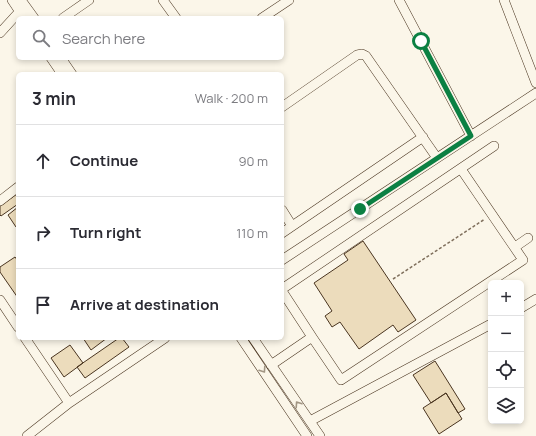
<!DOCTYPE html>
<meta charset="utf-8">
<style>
:root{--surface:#fff;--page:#f7f7f7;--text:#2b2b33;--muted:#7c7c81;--line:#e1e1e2}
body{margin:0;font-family:Manrope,sans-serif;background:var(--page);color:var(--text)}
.controls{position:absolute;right:12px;bottom:12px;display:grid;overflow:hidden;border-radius:6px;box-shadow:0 2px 6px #0003}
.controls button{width:36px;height:36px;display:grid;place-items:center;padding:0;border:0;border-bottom:1px solid var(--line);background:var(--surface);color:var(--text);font:20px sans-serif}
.stop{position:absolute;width:12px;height:12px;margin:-9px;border:3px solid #0b8043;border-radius:50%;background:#fff}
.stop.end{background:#0b8043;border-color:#fff;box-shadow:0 1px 4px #0008}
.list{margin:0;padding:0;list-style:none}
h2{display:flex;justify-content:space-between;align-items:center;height:52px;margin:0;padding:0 16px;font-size:17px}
h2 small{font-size:13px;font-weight:400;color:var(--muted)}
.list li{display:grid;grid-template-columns:26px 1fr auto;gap:12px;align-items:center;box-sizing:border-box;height:72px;padding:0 16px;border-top:1px solid var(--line)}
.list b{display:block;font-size:15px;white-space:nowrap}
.list em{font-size:13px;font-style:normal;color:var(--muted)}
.icon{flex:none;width:22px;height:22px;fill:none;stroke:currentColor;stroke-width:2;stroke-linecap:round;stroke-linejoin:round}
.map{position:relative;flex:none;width:536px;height:436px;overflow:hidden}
.search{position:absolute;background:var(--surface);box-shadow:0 2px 6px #0003;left:16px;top:16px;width:268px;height:44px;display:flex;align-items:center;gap:10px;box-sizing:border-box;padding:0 14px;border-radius:6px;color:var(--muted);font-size:15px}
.panel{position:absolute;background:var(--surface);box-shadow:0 2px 6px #0003;left:16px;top:72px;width:268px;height:268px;border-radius:6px}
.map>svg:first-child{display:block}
</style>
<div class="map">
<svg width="536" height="436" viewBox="0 0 536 436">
<rect width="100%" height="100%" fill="#fbf6e9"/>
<path fill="#ecdcbc" stroke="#4a3520" d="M17 194 18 196V204L1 216 0 215V206Z
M18 207V226L16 227 8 215Z
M363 241 416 320 398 332 393 325 359 349 340 322 332 327 325 316 332 311 314 283 348 260 344 254Z
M15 257 18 261V298L0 272V267Z
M83 338H107L91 350Z
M119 338H122L129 347 85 378 77 367Z
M70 345 83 363 64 377 51 358Z
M435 361 465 409 458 413 446 393 431 403 413 375Z
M446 393 462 419 439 434 423 408Z"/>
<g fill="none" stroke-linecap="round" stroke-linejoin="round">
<defs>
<path id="minor" d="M12 0 24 18
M21 0 34 18
M163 0 176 18
M399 0 471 136
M504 0 536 83
M63 18 89 0
M262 18 289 0
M0 33 20 11
M51 58 62 74
M61 58 72 74
M282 107 357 55 362 54 366 56 437 158
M0 201 18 187
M282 210 292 226
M282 233 423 137
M515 247 528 238
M282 260 536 93
M282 289 494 146
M282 291 312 337
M0 300 18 327
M521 308 536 299
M25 338 69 403
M241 338 307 436
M253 338 320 436
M271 365 312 337 341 380 523 260 461 169
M310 421 491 324
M27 436 69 403 165 338"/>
</defs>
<use href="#minor" stroke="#4a3520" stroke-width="10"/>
<path stroke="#7f6f5c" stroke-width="1.5" stroke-dasharray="3 2" stroke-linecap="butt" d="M393 279 485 219"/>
<use href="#minor" stroke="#fbf6e9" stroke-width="9"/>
</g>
<defs><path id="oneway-chevron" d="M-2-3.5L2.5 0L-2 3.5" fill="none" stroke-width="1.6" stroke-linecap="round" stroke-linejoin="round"/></defs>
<g stroke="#a29684">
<use href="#oneway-chevron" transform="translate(263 370) rotate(56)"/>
<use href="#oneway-chevron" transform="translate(298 404) rotate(-124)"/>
</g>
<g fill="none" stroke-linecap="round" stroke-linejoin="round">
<path stroke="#0b8043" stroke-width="5" d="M360 209 471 136 421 41"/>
</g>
</svg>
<div class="controls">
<button>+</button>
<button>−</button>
<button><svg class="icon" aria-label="locate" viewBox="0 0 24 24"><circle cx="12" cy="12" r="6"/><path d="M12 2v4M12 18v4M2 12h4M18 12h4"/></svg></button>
<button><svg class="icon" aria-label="layers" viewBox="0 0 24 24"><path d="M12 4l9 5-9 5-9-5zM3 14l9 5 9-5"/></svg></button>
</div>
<div class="stop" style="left:421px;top:41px"></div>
<div class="stop end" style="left:360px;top:209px"></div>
<div class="search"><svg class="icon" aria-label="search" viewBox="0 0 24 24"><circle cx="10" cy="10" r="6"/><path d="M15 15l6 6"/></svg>Search here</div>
<section class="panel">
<h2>3 min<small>Walk · 200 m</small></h2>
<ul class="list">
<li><svg class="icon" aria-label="ahead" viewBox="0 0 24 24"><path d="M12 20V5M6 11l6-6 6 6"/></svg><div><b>Continue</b></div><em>90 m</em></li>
<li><svg class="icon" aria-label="right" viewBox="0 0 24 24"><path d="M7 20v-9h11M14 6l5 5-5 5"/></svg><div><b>Turn right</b></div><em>110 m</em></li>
<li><svg class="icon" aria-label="arrive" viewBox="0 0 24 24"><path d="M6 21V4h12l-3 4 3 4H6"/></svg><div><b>Arrive at destination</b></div></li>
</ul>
</section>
</div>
